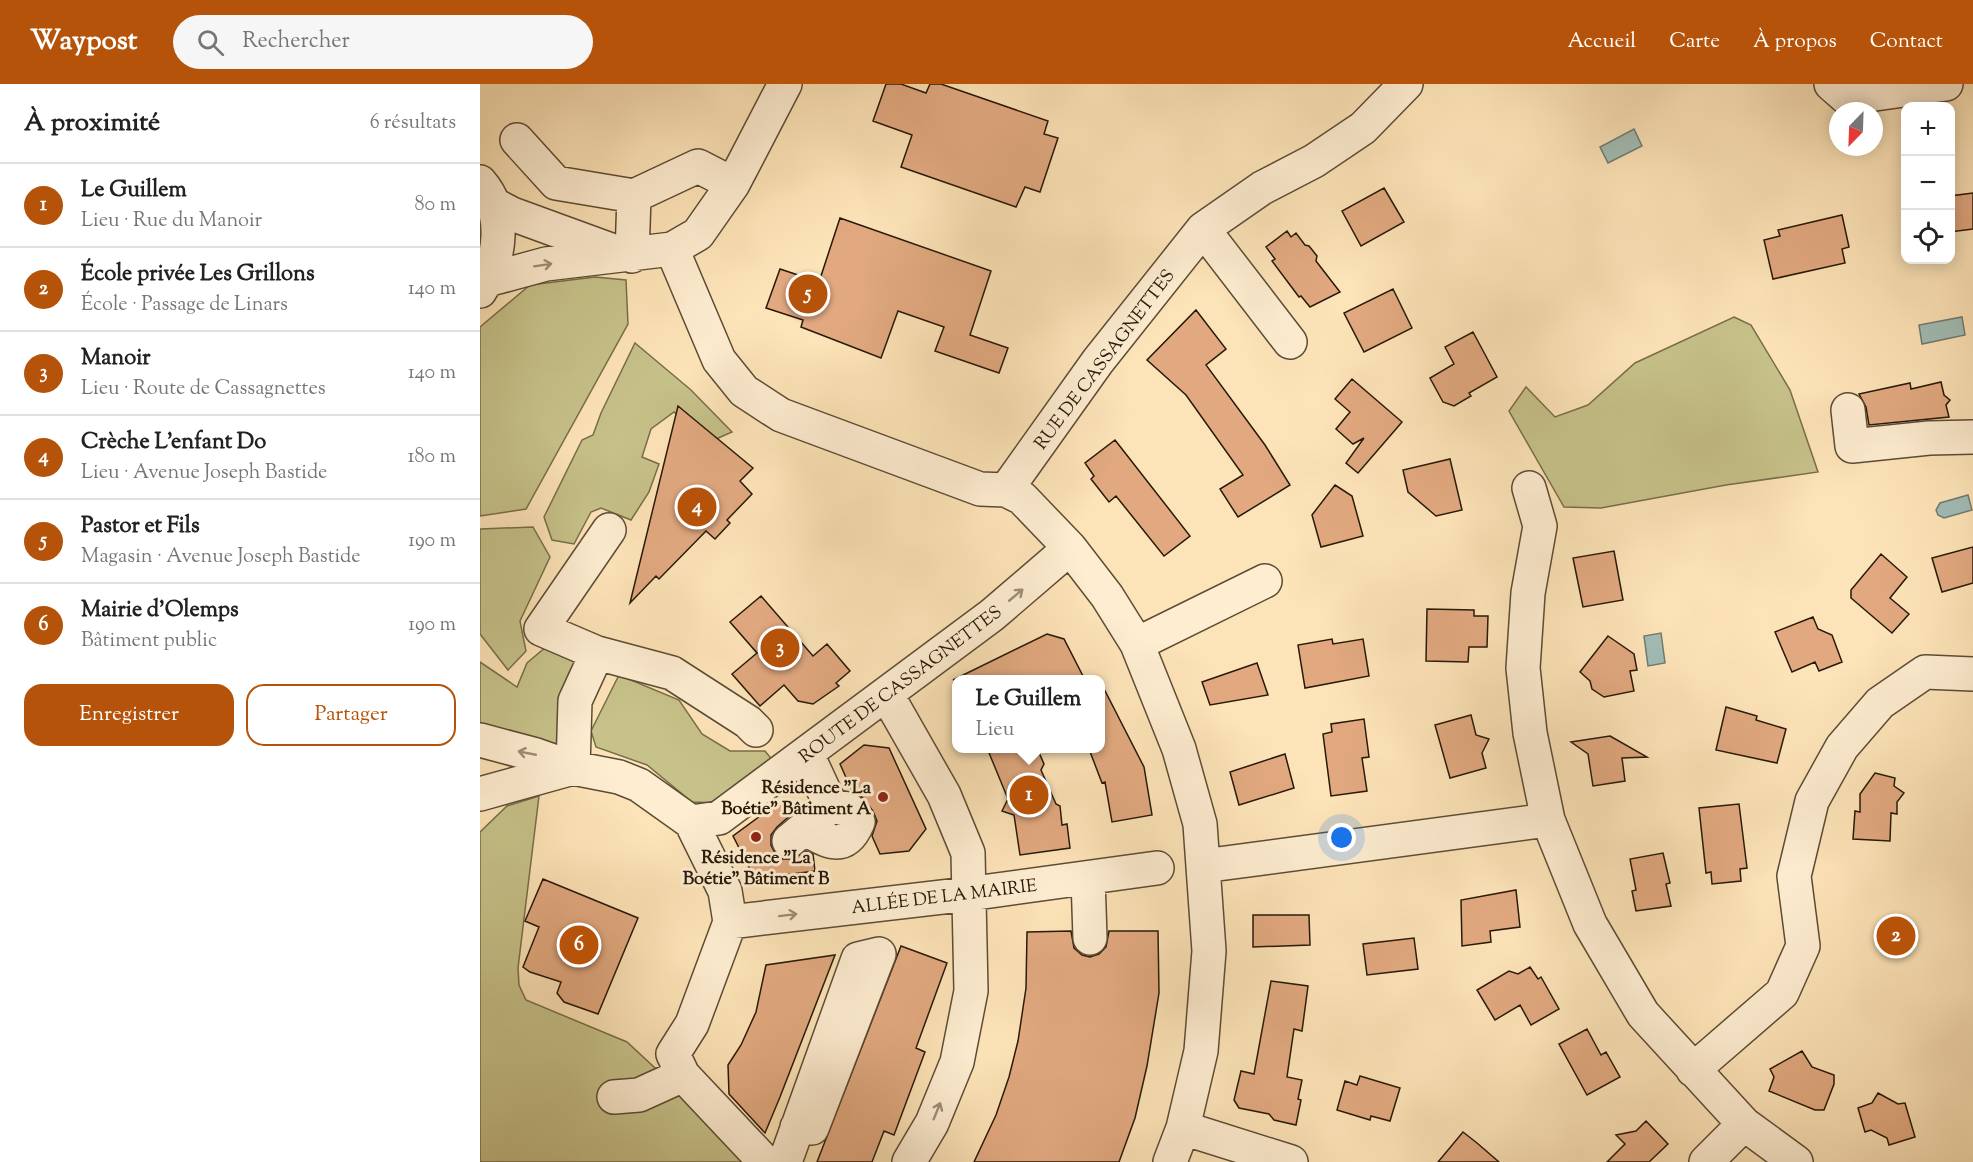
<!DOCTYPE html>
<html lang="fr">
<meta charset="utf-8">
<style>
:root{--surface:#fff;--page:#f6f6f6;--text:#222;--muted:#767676;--line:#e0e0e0;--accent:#b45309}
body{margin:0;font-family:"Sorts Mill Goudy",serif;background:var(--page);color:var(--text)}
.controls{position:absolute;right:18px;top:18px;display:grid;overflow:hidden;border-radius:12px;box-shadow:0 3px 15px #0003}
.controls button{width:54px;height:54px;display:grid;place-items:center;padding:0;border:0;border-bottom:2px solid var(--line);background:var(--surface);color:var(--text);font:30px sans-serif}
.compass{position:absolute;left:1349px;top:18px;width:54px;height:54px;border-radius:50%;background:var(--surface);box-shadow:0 3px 15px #0003;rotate:203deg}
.you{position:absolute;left:862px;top:754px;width:21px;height:21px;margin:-15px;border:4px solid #fff;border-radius:50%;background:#1a73e8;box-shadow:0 0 0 9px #1a73e833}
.badge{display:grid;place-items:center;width:39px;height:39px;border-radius:50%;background:var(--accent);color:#fff;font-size:20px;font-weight:700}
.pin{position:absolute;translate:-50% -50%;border:3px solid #fff;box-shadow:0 2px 6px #0006}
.popup{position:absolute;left:472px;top:591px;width:153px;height:78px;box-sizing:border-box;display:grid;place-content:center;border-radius:12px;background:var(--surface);filter:drop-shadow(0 2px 4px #0005);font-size:20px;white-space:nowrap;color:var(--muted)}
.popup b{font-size:22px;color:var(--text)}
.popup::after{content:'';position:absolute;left:50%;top:100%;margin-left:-12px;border:12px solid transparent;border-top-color:var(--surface)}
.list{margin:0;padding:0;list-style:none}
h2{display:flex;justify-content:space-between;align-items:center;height:78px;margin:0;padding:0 24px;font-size:26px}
h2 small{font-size:20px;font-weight:400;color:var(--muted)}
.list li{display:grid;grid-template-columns:39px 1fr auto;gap:18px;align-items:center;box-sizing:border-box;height:84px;padding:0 24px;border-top:2px solid var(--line)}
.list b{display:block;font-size:22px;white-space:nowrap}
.list p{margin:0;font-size:20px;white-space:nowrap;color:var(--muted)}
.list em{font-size:20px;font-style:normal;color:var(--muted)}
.actions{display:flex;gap:12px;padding:18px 24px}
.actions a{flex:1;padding:14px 0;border:2px solid var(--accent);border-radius:18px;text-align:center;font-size:21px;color:var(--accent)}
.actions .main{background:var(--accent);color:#fff}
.icon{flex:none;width:33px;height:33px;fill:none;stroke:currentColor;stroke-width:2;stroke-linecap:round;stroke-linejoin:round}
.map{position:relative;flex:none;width:1493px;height:1078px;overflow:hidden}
header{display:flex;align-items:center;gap:36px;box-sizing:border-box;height:84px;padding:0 30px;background:var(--accent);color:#fff}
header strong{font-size:28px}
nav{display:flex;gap:33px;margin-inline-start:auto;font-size:21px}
.search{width:420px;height:54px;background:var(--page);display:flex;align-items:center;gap:15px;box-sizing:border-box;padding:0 21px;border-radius:33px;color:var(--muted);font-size:22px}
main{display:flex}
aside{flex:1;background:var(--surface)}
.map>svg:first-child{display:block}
</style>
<header>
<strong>Waypost</strong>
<div class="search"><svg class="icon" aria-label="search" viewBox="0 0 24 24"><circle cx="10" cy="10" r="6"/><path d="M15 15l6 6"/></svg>Rechercher</div>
<nav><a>Accueil</a><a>Carte</a><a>À propos</a><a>Contact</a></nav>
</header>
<main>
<aside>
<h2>À proximité<small>6 résultats</small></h2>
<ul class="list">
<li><span class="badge">1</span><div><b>Le Guillem</b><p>Lieu · Rue du Manoir</p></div><em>80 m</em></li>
<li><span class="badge">2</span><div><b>École privée Les Grillons</b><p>École · Passage de Linars</p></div><em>140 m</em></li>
<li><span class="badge">3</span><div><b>Manoir</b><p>Lieu · Route de Cassagnettes</p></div><em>140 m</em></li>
<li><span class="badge">4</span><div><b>Crèche L'enfant Do</b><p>Lieu · Avenue Joseph Bastide</p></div><em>180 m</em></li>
<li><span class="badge">5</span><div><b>Pastor et Fils</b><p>Magasin · Avenue Joseph Bastide</p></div><em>190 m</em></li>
<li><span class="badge">6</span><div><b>Mairie d'Olemps</b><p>Bâtiment public</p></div><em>190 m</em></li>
</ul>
<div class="actions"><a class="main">Enregistrer</a><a>Partager</a></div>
</aside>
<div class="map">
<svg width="1493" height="1078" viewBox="0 0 1493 1078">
<rect width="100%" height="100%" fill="#fde4b8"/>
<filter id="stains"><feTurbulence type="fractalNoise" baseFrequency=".00333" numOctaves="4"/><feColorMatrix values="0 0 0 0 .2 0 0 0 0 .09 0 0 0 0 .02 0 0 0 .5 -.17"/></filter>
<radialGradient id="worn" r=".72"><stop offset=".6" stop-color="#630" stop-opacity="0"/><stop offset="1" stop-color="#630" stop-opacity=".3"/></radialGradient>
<path fill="#c7c28a" stroke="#776e4a" stroke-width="1.5" d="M115 193 146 196 148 240 46 425 0 432V243L50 201Z
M1254 233 1271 241 1310 306 1338 388 1246 401 1121 424 1084 423 1029 327 1046 303 1075 333 1108 321 1155 279Z
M155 259 211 306 252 348 229 358 194 328 171 345 162 373 179 380 169 408 151 436 121 424 111 428 94 460 72 456 64 433 102 356 113 351 121 329Z
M53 443 70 473 40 537 46 567 28 586 0 550V445Z
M73 557 97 573 77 662 0 647V578L37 603 47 579Z
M139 591 199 616 222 650 250 667H285L294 678 239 719 212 718 167 681 116 663 111 647Z
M59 712 38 884 39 901 46 916 147 958 204 1011 265 1078H0V748L27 722Z"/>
<path fill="#a1bdb6" stroke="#707b71" stroke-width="1.5" d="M1154 45 1162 62 1128 79 1120 63Z
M1482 233 1485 251 1442 260 1439 241Z
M1488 411 1492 426 1464 434 1458 431 1456 426 1460 419Z
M1181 549 1185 579 1168 582 1164 552Z"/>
<path fill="#e2a980" stroke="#271909" stroke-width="1.5" d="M406 0H421L446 9 450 0H461L568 37 564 50 578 54 560 108 545 103 536 123 421 83 432 51 393 37Z
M904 104 924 138 881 162 862 127Z
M1493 109V145L1470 148V112Z
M1362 131 1369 163 1362 165 1365 179 1293 195 1284 156 1300 152 1298 146Z
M360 134 511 187 490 251 528 264 519 289 455 267 464 243 418 227 401 274 321 243 323 236 286 224 300 185 339 198Z
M807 147 811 153 816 149 825 161 829 162 837 172 836 177 860 208 830 223 821 212 819 213 792 177 795 175 786 163Z
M913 205 932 244 884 268 864 229Z
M716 226 746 265 726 281 785 361 810 401 758 433 740 405 763 391 706 311 667 276Z
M993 248 1017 293 989 309 991 312 974 322 963 318 950 294 974 280 965 263Z
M872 295 922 338 878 389 866 379 884 354 873 360 856 345 870 328 855 315Z
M1461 298 1464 311 1470 316 1466 321 1469 333 1389 341 1386 323 1379 310 1430 299 1431 305Z
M198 322 273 384 260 397 272 410 247 436 250 439 235 455 226 447 179 495 176 492 150 519Z
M635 356 710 452 684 472 636 412 629 418 611 395 614 392 605 379Z
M970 375 982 426 956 432 928 408 923 386Z
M855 401 872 412 883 452 841 463 832 431Z
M1493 463V499L1462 508 1452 474Z
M1134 467 1143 516 1103 523 1093 474Z
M1401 470 1427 493 1410 514 1429 530 1412 549 1371 514V506Z
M281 512 333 572 347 560 370 587 356 599 359 602 333 620 318 617 304 601 280 622 252 590 277 569 250 538Z
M947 525 994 526V532H1008L1007 563H989L988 578 946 577Z
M1333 533 1338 545 1352 551 1362 578 1339 587 1335 578 1312 588 1295 548Z
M567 550 584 555 605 596H473Z
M1128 552 1154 570 1157 586 1150 587 1154 607 1124 613 1112 605 1110 597 1100 588Z
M852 555 853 560 883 555 889 592 825 604 818 561Z
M777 579 788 611 730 621 722 598Z
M621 599 664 683 672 731 632 738 625 698 622 699 609 665 621 664Z
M1246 623 1277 632 1276 636 1306 645 1297 679 1236 666Z
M991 631 996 651 1009 655 1002 669 1006 684 970 694 955 641Z
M884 635 889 673 882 674 887 707 851 712 843 650 852 648 851 640Z
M1130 652 1167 673 1142 674 1145 697 1113 702 1108 670 1091 658Z
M384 661 409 664 446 745 429 767 400 770 392 752 397 737 393 727 383 714 372 707 360 680Z
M507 664H557L564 680 561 686 576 720 580 722 582 741 587 740 590 764 540 771 534 731 522 727 528 715Z
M805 670 814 704 759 721 750 688Z
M1395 689 1415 694 1414 702 1424 709 1417 718V730L1411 729 1410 757 1373 755 1375 727 1380 728V710Z
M303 715 313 729 297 743 291 751V761L295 769 303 775H313L326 767 333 770 335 787 275 795 253 752Z
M1259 720 1267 784 1260 785 1261 797 1232 800 1231 788 1226 789 1219 724Z
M1183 769 1190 799 1186 800 1191 822 1156 827 1152 807 1156 806 1150 775Z
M63 795 158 834 118 930 84 918 77 909 81 898 50 888 43 883 59 843 45 837Z
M1036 806 1040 843 1010 847 1011 858 982 862 981 816Z
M773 831H829L830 861 773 863Z
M591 847 594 864 602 871 610 873 619 870 626 863 629 847H678L679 909 667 982 655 1034 639 1078H494L516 1031 529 993 538 957 546 904 547 848Z
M934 854 938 885 887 891 883 860Z
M421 862 467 879 436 964 445 968 414 1051 404 1047 392 1078H337Z
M355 871 300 1013 285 1049 249 1010 248 981 261 961 276 928 286 881Z
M1050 883 1058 895 1061 893 1079 925 1051 941 1040 921 1015 936 997 906 1029 887 1038 890Z
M791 897 828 902 822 947 814 945 807 993 822 996 818 1015 821 1016 816 1041 794 1036 789 1030 759 1024 754 1016 761 987 774 990Z
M1107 945 1121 971 1126 968 1140 993 1107 1011 1079 960Z
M1322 967 1332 983 1354 991V1000L1344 1026H1335L1289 1007 1294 993 1290 985Z
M880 992 920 1004 910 1037 891 1032 890 1036 857 1026 865 997 877 1001Z
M1398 1009 1418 1020 1425 1019 1435 1053 1409 1061 1407 1054 1391 1046 1385 1048 1378 1024 1392 1019Z
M1166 1037 1188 1060 1169 1078H1127L1145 1060 1136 1051 1156 1047Z
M983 1048 997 1059 1019 1078H958Z"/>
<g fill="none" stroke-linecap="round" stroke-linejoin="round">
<defs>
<path id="minor" d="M1351 0 1367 14 1466 0
M37 56 76 99 154 112 218 82 253 100
M0 98C27 129 21 175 0 207
M15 121 32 130 136 168
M723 145 810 258
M192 165 239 276 264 307 301 331 500 405 526 406 542 414 590 464 627 512 657 560 699 665 720 740 729 867 721 967 703 1044 690 1078
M152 172 154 112
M7 196 66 180 192 165 218 150 253 100 305 0
M1368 326 1372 362 1449 354 1493 353
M1049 404 1060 442 1048 509 1043 584 1050 649 1068 736 1110 840 1163 930 1264 1040 1316 1078
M526 406 618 277 723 145 782 104 834 77 883 44 926 0
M129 446 61 545 117 569 192 589 268 638 276 646
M657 560 785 497
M407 611 464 711 488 769 491 907 477 978 452 1039 429 1078
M0 656 56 671 93 684 139 693 159 701 211 738 245 807 250 838 212 940 193 970 203 991 159 1011 134 1013
M93 684 95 617 117 569
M0 710 93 684
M211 738 239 734 512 531 590 464
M325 744C347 758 365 769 378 738L368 725 351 722
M309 757 351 722 327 670
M723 782 1068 736
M608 794 610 854
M250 838 488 810 677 784
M1213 986 1302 909 1323 862 1314 792 1332 717 1362 663 1400 619 1445 588 1493 590
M203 991 285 1078
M703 1044 811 1078
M305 1078 378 875 399 870 332 1044 317 1043
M1226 1078 1264 1040"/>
</defs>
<use href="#minor" stroke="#5c4c35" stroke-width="36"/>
<use href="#minor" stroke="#feedd1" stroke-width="33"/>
</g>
<defs><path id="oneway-shaft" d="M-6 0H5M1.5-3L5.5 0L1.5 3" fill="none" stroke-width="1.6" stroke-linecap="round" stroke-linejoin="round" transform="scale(1.5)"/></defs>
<g stroke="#9d8e77">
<use href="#oneway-shaft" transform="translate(63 181) rotate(-9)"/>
<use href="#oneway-shaft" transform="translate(536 511) rotate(-40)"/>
<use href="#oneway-shaft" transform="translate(47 669) rotate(-169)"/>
<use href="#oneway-shaft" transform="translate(308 831) rotate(-7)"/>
<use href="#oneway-shaft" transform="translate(457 1027) rotate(-68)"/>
</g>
<g fill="#8f2418" stroke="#feedd1" stroke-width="2">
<circle cx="403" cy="713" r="6"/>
<circle cx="276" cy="753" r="6"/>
</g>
<g text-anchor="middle" stroke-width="6" stroke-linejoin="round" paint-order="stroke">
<g font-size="18" fill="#271909" stroke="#feedd1">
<text transform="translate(624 275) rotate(-53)" y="6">RUE DE CASSAGNETTES</text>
<text transform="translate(420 600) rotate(-37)" y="6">ROUTE DE CASSAGNETTES</text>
<text transform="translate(464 812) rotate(-7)" y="6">ALLÉE DE LA MAIRIE</text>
</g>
<g font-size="18" font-weight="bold" fill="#271909" stroke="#feedd1" text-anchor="end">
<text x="391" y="709">Résidence "La<tspan x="391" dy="21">Boétie" Bâtiment A</tspan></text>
<text x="276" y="779" text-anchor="middle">Résidence "La<tspan x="276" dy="21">Boétie" Bâtiment B</tspan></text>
</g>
</g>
<rect width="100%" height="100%" filter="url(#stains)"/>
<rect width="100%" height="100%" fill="url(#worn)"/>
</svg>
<div class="controls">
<button>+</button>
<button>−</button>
<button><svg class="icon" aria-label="locate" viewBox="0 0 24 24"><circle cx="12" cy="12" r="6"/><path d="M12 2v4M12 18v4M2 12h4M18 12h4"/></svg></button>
</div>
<svg class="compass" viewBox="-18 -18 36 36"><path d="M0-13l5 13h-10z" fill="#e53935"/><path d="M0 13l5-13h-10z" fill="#767676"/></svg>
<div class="you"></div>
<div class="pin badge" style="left:549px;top:711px">1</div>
<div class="popup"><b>Le Guillem</b>Lieu</div>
<div class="pin badge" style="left:1416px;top:852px">2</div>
<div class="pin badge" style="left:300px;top:564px">3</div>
<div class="pin badge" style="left:217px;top:423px">4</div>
<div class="pin badge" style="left:328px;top:210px">5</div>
<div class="pin badge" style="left:99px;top:861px">6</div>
</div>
</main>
